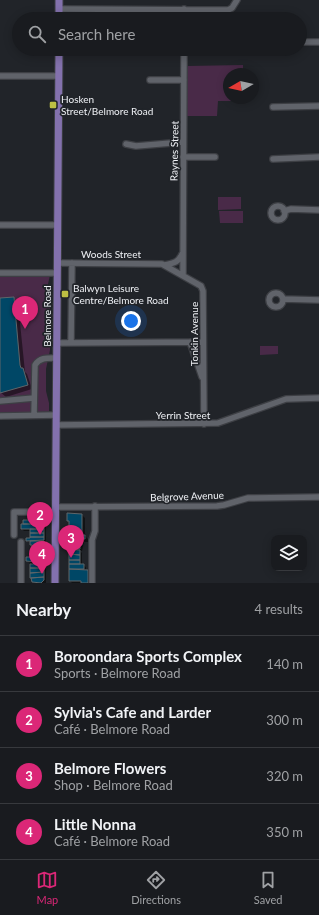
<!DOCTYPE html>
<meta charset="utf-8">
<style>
:root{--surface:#191b1f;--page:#222428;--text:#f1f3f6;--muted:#9fa1a4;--line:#37393d;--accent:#db2777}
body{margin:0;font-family:Lato,sans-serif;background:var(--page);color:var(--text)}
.controls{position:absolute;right:12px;bottom:12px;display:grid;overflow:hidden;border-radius:8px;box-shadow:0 2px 10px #0003}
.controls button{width:36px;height:36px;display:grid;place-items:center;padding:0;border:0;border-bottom:1px solid var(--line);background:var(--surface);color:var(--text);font:20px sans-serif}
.compass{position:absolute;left:223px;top:68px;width:36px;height:36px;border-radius:50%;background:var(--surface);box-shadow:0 2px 10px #0003;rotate:261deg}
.you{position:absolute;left:131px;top:321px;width:14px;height:14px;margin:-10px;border:3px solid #fff;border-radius:50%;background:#1a73e8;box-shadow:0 0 0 6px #1a73e833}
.badge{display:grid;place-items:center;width:26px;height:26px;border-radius:50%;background:var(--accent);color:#fff;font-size:13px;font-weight:700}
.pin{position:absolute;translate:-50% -33px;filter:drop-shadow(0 1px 2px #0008)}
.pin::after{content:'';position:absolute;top:21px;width:14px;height:12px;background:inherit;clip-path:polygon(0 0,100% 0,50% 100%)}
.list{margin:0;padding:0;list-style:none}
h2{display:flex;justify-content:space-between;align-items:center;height:52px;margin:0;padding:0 16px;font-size:17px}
h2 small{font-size:13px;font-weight:400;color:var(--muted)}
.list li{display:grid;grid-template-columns:26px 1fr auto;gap:12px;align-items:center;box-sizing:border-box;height:56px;padding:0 16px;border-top:1px solid var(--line)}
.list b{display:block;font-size:15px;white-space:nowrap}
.list p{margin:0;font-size:13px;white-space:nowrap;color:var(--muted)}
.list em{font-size:13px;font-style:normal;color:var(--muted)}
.icon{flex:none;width:22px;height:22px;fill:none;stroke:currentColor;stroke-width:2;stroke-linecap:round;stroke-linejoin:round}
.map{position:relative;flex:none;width:319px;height:583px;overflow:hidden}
.search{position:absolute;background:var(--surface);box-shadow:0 2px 10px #0003;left:12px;right:12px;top:12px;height:44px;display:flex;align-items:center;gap:10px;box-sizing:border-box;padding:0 14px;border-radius:22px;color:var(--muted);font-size:15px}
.sheet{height:276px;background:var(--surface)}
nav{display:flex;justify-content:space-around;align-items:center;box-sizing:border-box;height:56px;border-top:1px solid var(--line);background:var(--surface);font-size:11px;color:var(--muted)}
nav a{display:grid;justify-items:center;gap:2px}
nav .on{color:var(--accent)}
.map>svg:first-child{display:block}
</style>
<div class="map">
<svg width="319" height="583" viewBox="0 0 319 583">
<rect width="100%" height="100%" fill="#212429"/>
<path fill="#492a48" d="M243 65V74H229V98H243V101H218L217 116H187V66Z
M218 197H241V209L218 210Z
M219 211H243V223H220Z
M0 275H50L48 284 50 308V350L46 369V391L49 403V412L0 413Z
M195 345 201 346 200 359 198 358Z
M260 346H278V354L260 355Z"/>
<path fill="#0007" d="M13 298 18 303 25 372 27 374 32 389 6 397 0 392V299Z
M82 515 85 518V536L88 539V542H84L82 551H80L82 553V565L86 567V570H88L92 574 91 583H72L70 581V541H73L70 538V523L68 521Z
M44 521 46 523V583H34L31 577V563L27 561 34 558 33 547 31 542 27 540 31 539V531H24L22 529Z"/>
<path fill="#004766" stroke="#5f666a" d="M14 297 20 365 21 368H23L28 385 0 393V298Z
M67 513 82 514V535H85V539L69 538V521H67Z
M23 520H44V524H23Z
M21 524H44V529H21Z
M30 529H44V533H30Z
M30 533H44V537H30Z
M30 537H44V540L26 541V538H30Z
M69 540H82V545H69Z
M30 541H44V546H32V545H30Z
M69 545H80V549L69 550Z
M32 546H44V552L32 551Z
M69 550H80V555L69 554Z
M33 552H44V557H33Z
M69 554 80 555V560H69Z
M26 557H44V563L26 561Z
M69 560H80V564H69Z
M35 562 44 563V568H30V564H35Z
M69 564H84V569H69Z
M30 568H44V572L30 573Z
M69 569 88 570V583H81V581H69Z
M44 572V577L30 578V573Z
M44 577V580L41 583 32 582 31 578Z"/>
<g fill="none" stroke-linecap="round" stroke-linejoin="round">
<defs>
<path id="minor" d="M59 9 228 10 232 8 237 0
M184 19V9
M300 42H319
M0 76H59
M150 80H184
M273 107 319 106
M126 144 136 146 183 142
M183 157H215
M273 159 319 157
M271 213a7 7 0 1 1 14 0a7 7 0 1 1-14 0Z
M284 211 291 209 319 210
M0 225H58
M57 263 162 264 201 286 203 291 204 424
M165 265C174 263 178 263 182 254
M0 273H57
M183 275 184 49
M269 300a7 7 0 1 1 14 0a7 7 0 1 1-14 0Z
M283 299 319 300
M190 342 202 377
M57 343 203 342
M71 343 72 263
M0 401 34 398
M34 415 35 365C40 357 48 358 57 358
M0 416 56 415
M56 425 218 423 286 399 319 398
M56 507 217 506 224 505 248 498 319 497
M14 535V512H55
M21 583V542
M92 583V540L95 531V506"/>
<path id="major" d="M59 19V0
M55 583 59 49"/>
</defs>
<use href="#minor" stroke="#3d3f44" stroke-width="8"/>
<use href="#major" stroke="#3d3f44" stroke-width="9"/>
<use href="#minor" stroke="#60636a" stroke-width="5.5"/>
<use href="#major" stroke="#8371ad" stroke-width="7"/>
</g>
<g fill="#bdbf43" stroke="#212429" stroke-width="1.5">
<rect x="49" y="101" width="8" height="8" rx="2"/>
<rect x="61" y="290" width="8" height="8" rx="2"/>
</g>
<g text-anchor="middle" stroke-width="3.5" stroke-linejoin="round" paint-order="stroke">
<g font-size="10" fill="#eef0f4" stroke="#212429" text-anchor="start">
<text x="61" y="103">Hosken<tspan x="61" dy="12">Street/Belmore Road</tspan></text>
<text x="73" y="292">Balwyn Leisure<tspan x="73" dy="12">Centre/Belmore Road</tspan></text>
</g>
<g font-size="10" fill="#eef0f4" stroke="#212429">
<text transform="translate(174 151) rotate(-89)" y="4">Raynes Street</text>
<text x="111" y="258">Woods Street</text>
<text transform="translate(47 316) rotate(-90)" y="4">Belmore Road</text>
<text transform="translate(194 334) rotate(-90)" y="4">Tonkin Avenue</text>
<text x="183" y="419">Yerrin Street</text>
<text transform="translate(187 496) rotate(-2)" y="4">Belgrove Avenue</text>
</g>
</g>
</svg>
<div class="controls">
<button><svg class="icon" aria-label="layers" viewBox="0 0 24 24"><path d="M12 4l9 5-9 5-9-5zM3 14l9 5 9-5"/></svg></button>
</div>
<svg class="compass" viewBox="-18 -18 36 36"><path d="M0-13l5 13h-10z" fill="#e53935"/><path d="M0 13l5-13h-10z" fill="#9fa1a4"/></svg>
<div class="you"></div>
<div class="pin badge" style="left:25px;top:329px">1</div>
<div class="pin badge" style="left:40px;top:535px">2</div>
<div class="pin badge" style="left:71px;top:558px">3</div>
<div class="pin badge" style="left:42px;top:574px">4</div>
<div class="search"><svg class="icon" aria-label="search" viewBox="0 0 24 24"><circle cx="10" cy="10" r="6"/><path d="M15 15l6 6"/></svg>Search here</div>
</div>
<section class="sheet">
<h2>Nearby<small>4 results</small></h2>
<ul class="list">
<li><span class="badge">1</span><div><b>Boroondara Sports Complex</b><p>Sports · Belmore Road</p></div><em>140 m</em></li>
<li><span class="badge">2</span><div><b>Sylvia's Cafe and Larder</b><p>Café · Belmore Road</p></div><em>300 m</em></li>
<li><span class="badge">3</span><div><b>Belmore Flowers</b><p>Shop · Belmore Road</p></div><em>320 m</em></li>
<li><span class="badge">4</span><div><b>Little Nonna</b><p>Café · Belmore Road</p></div><em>350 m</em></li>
</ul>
</section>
<nav>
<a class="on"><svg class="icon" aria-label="map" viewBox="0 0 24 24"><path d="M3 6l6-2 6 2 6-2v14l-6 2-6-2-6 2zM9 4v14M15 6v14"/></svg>Map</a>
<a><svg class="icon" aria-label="directions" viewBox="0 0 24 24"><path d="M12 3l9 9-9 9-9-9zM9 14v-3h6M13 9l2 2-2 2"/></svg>Directions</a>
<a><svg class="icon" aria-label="saved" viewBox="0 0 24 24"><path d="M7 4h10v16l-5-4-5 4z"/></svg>Saved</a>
</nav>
